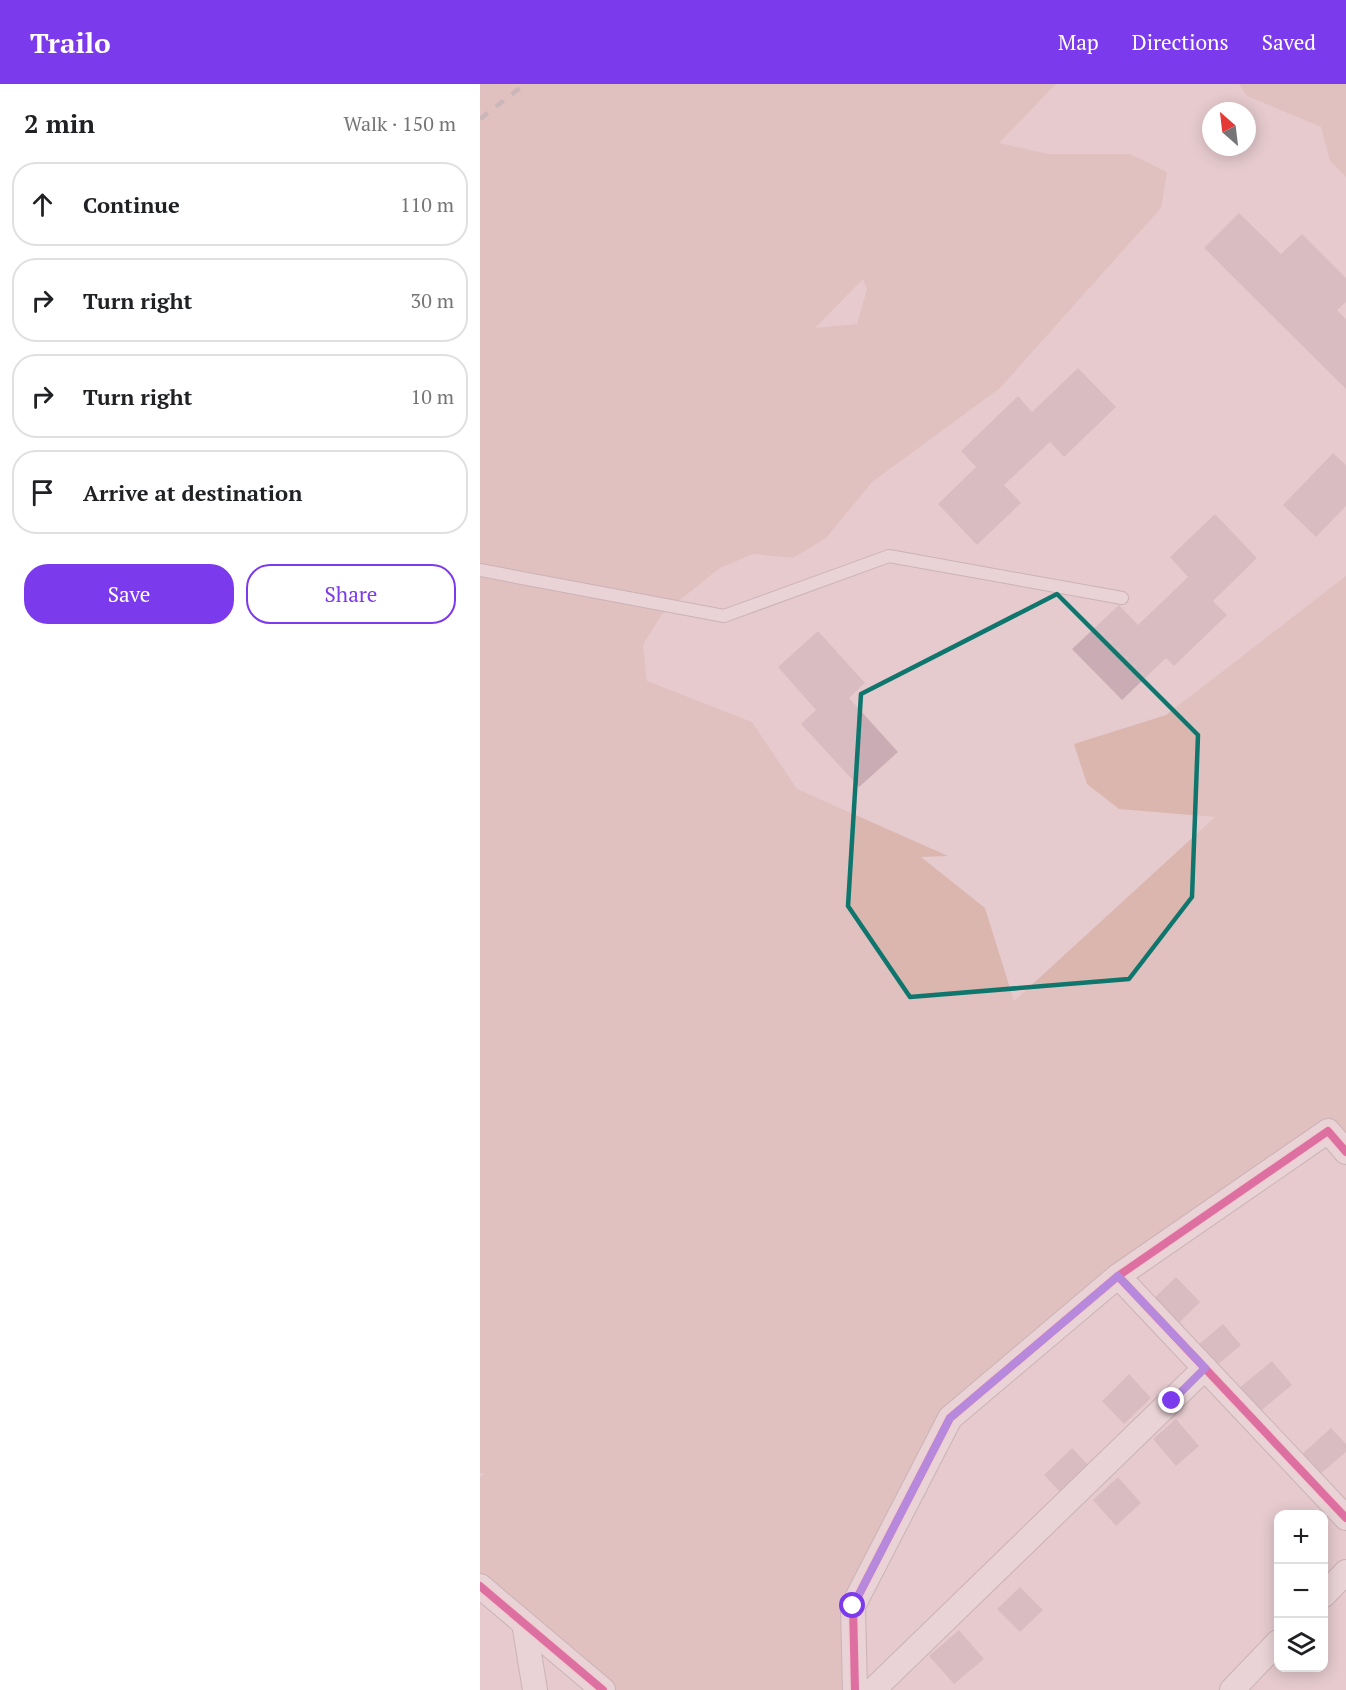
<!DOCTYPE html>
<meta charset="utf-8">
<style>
:root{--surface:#fff;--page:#f2f2f2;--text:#202124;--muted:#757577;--line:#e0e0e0;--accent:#7c3aed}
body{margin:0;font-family:"PT Serif",serif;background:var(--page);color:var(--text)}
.controls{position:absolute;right:18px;bottom:18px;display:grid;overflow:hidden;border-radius:12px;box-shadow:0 3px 15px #0003}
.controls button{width:54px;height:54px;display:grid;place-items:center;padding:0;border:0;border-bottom:2px solid var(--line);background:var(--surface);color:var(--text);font:30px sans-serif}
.compass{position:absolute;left:722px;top:18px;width:54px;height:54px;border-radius:50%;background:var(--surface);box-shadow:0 3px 15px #0003;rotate:332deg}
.stop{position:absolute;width:18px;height:18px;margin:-14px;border:4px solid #7c3aed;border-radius:50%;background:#fff}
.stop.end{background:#7c3aed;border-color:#fff;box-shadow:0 2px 6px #0008}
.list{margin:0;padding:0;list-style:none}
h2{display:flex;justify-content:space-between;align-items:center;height:78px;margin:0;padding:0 24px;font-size:26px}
h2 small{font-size:20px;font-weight:400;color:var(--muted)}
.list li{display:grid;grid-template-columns:39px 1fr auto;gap:18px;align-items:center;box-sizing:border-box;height:84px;margin:0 12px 12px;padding:0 12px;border:2px solid var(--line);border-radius:24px}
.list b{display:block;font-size:22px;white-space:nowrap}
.list em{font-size:20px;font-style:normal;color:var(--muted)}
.actions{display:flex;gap:12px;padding:18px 24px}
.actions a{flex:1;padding:14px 0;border:2px solid var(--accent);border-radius:24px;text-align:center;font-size:21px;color:var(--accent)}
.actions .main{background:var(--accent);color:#fff}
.icon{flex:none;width:33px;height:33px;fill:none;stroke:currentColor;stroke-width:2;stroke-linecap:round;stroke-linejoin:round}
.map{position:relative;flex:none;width:866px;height:1606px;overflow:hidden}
header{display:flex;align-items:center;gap:36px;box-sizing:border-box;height:84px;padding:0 30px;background:var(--accent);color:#fff}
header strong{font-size:28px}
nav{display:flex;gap:33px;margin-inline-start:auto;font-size:21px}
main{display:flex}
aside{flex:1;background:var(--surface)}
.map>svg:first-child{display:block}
</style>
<header>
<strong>Trailo</strong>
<nav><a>Map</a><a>Directions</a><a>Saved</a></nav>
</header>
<main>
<aside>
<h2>2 min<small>Walk · 150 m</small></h2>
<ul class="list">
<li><svg class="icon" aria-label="ahead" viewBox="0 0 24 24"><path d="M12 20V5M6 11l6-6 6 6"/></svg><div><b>Continue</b></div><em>110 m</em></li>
<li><svg class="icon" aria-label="right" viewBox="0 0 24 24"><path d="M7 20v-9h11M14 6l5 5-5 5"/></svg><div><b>Turn right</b></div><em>30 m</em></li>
<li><svg class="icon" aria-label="right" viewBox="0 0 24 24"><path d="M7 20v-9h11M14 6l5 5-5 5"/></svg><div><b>Turn right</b></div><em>10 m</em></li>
<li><svg class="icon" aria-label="arrive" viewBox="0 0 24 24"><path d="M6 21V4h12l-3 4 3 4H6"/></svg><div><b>Arrive at destination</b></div></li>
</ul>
<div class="actions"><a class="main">Save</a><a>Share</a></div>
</aside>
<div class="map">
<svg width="866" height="1606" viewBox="0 0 866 1606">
<rect width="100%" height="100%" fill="#e6cbce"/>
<path fill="#dab6ae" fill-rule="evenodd" d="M0 0H576L519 59 569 70H650L687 88 681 124 520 304 392 398 346 454 313 474 273 470 240 484 182 530 163 561 167 597 272 638 317 705 468 772 441 773 505 824 534 917 735 733 639 725 607 700 594 660 686 631 866 492V1068L849 1048 470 1334 373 1522 375 1606H123L0 1502V1393L4 1389H0ZM383 195 387 205 377 240 335 244Z
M759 0H866V93L850 77 841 43 767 12Z"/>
<path fill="#caacb4" d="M759 129 801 170 822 150 866 194V218L857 226 866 235V305L724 164Z
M598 284 636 323 584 373 570 358 524 401 541 419 497 461 458 420 496 383 481 367 538 312 552 328Z
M853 369 866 381V422L836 453 803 421Z
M735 430 777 474 733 517 747 531 694 582 686 574 642 616 592 565 639 521 658 541 708 493 690 473Z
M338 547 385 599 369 614 418 668 379 703 321 640 336 626 298 583Z
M696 1193 720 1218 692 1246 667 1221Z
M743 1240 761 1261 735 1283 717 1262Z
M792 1277 812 1301 778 1329 758 1305Z
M649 1290 671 1314 644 1340 622 1317Z
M696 1335 719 1362 696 1382 673 1355Z
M851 1344 866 1360V1368L839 1391 821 1371Z
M592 1364 612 1385 584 1412 564 1391Z
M638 1393 661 1419 636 1442 613 1416Z
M540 1503 563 1526 540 1548 517 1525Z
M479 1546 504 1575 474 1600 449 1572Z"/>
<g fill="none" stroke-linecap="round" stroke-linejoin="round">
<defs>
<path id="lane" d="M0 486 244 532 409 472 642 514"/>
<path id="street" d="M638 1192 866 1434
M0 1502 123 1606
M844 1511 866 1488
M44 1539 55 1606
M375 1606 373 1522 470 1334 638 1192 848 1047 866 1068
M393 1606 725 1284
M752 1606 798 1558"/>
</defs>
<use href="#lane" stroke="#ab9599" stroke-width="14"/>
<use href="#street" stroke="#ab9599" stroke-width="26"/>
<use href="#lane" stroke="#eddedf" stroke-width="12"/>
<use href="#street" stroke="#eddedf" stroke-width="24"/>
<path stroke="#ac9ea0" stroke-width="4.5" stroke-dasharray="10 10" stroke-linecap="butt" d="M0 35 45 0"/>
<defs>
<path id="cycleway" d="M638 1192 866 1434
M0 1502 123 1606
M375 1606 373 1522 470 1334 638 1192 848 1047 866 1068"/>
</defs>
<use href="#cycleway" stroke="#f8d0d4" stroke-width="11"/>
<use href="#cycleway" stroke="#d6006c" stroke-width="8"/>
</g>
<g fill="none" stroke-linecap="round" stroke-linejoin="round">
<path stroke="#7c3aed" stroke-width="8" d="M373 1522 470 1334 638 1192 725 1284 692 1317"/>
</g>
<path d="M0 0H866V1606H0ZM577 510 718 651 712 813 649 895 430 913 368 822 381 610Z" fill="#e6cbce" fill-opacity=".55" fill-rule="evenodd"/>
<path fill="none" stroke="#0f766e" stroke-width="4.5" stroke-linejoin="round" d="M577 510 718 651 712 813 649 895 430 913 368 822 381 610Z"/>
</svg>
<div class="controls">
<button>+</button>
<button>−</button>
<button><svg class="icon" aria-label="layers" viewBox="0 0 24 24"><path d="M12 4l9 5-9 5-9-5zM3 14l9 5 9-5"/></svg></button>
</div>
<svg class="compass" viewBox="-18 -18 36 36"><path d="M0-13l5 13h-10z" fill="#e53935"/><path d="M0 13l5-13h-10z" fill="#757577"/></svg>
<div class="stop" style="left:373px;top:1522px"></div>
<div class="stop end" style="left:692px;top:1317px"></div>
</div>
</main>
